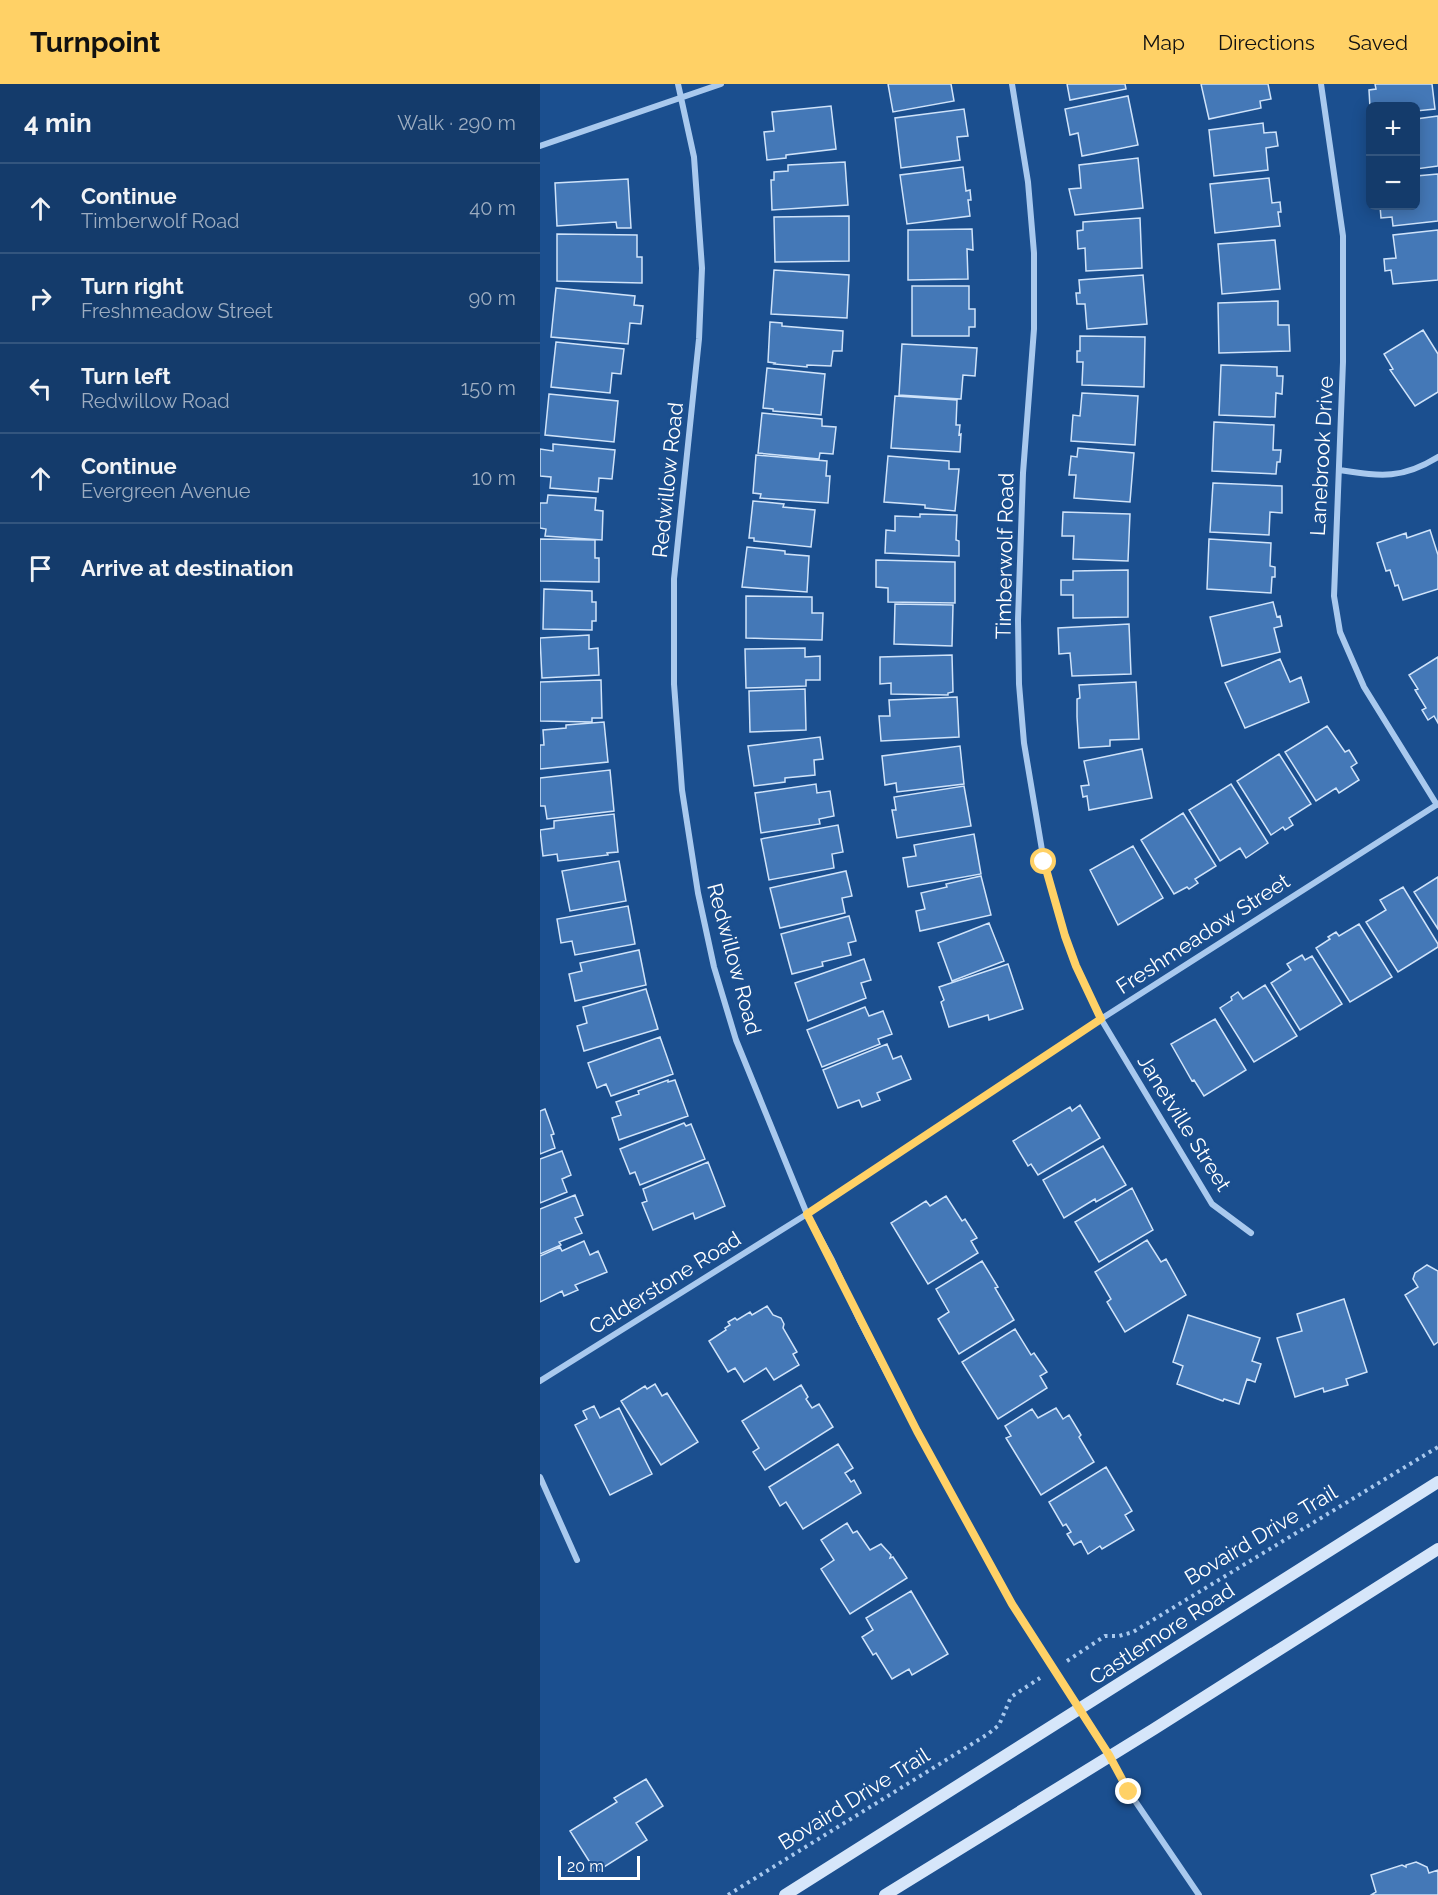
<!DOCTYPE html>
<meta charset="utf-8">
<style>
:root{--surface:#143b6b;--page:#1d4271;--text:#f1f3f6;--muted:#9dadc1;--line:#33557e;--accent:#ffd166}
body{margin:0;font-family:Raleway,sans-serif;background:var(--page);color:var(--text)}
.controls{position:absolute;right:18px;top:18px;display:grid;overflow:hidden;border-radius:9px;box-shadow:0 3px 15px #0003}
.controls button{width:54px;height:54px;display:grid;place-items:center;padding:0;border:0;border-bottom:2px solid var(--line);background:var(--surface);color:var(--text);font:30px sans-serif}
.scale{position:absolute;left:18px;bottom:15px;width:82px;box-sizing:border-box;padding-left:6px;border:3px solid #fff;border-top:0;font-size:16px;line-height:21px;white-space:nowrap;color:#fff;-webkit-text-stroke:4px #1b4f8f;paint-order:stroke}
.stop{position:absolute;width:18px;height:18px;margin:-14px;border:4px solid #ffd166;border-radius:50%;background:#fff}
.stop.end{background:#ffd166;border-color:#fff;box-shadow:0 2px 6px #0008}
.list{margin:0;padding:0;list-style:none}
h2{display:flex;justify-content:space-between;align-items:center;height:78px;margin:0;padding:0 24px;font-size:26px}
h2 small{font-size:20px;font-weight:400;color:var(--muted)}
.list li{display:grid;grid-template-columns:39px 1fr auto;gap:18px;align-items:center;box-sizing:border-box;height:90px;padding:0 24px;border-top:2px solid var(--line)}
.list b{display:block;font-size:22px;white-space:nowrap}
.list p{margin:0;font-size:20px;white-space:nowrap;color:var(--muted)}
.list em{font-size:20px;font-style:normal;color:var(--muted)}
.icon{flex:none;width:33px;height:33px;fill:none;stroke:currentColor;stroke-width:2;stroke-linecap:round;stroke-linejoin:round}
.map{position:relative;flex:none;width:898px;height:1811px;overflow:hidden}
header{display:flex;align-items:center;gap:36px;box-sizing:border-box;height:84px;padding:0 30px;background:var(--accent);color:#111}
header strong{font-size:28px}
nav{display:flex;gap:33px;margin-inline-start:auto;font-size:21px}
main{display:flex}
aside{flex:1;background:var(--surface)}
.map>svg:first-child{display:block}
</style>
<header>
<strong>Turnpoint</strong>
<nav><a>Map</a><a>Directions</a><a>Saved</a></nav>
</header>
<main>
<aside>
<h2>4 min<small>Walk · 290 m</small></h2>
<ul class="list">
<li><svg class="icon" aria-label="ahead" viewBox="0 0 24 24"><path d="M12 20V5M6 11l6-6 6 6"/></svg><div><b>Continue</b><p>Timberwolf Road</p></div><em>40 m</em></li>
<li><svg class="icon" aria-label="right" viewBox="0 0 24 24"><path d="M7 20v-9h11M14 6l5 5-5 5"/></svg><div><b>Turn right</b><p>Freshmeadow Street</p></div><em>90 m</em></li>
<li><svg class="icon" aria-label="left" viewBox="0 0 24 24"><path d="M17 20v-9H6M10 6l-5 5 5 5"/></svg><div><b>Turn left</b><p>Redwillow Road</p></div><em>150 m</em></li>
<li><svg class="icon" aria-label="ahead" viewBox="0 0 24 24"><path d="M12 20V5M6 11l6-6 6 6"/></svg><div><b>Continue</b><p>Evergreen Avenue</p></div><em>10 m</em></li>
<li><svg class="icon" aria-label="arrive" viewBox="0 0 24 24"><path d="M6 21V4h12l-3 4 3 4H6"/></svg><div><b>Arrive at destination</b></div></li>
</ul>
</aside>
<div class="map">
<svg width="898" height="1811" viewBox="0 0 898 1811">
<rect width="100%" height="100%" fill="#1b4f8f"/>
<path fill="#4478b7" stroke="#cfe3fa" stroke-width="1.5" d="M348 0H411L414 17 353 28Z
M527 0H585L586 5 530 16Z
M661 0H728L731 15 720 17 721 24 669 35Z
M835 0H892L895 25 876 27V22H830V24L829 6 836 5Z
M588 12 598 61 542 72 538 49 530 51 525 25Z
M291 22 296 65 246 71V74L227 76 224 48 234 47 232 28Z
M424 25 428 52 417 53 420 76 361 84 355 34Z
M898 32V82L876 85V35Z
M723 39 724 49 736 48 738 62 726 64 728 86 674 92 669 46Z
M598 74 603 124 535 131 529 105 541 104 539 81Z
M305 78 308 121 232 126 231 96H234V88L248 87V81Z
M423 83 426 107 430 106 431 116H428L430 132 367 140 360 91Z
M898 90V137L853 142 852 133 841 134 840 122H876V92Z
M729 94 732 119 740 118 741 128H738L740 142 675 149 670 100Z
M88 95 91 144H77L76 138 17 142 15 99Z
M309 132V177L235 178 234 133Z
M600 134 602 184 546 187 545 164 538 165 537 147 543 146V138Z
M432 145 433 166 427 165 428 195 368 196V146Z
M898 146V196L853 200 851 186 845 187 844 175 856 174 853 151Z
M17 150 97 151V173H102V199L17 197Z
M735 156 740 205 682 210 678 160Z
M234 186 309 191 307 234 231 230Z
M603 191 607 240 547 245 545 220H537L536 209H540L539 196Z
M372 202H429V225H435V243H429V252H372Z
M16 204 95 212 94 221 103 222 101 240 90 239 88 260 11 253Z
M738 217V241H749L750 267 679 269 678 219Z
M230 238 242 239V242L303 247 302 267H293L291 282 267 281V283L234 280 235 279 228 278Z
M883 246 898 270V308L875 322 850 286 853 285 844 270Z
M540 252 605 253 604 303 542 301 543 278H537V267H540Z
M16 258 84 265 81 290 72 289 70 309 11 303Z
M362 260 437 264 435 292 423 291 421 315 359 311Z
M681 281 737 283V292H743L742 310 736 309 735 333 679 331Z
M227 284 285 290 281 331 233 327V325L223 324Z
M542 309 598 312 595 361 531 357 533 331 540 332Z
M9 310 78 317 74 358 5 351Z
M355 312 417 316 416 341H420L419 351 421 350 420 368 351 364Z
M222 329 282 335V342L296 343 293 370 280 369 279 375 218 369Z
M674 338 734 341 733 366H741L740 378H737L736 390 672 387Z
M13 360 75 366 72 395 59 394 58 408 10 404 11 393 0 392V365L13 367Z
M538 364 594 369 590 418 534 414 536 391H529L531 372 537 373Z
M216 371 287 377 286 392H290L288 419 220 414 221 410 213 409Z
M348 372 409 377V385H419L415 427 385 424V421L344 418Z
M673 399 742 402V429L730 428 729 451 670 448Z
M8 411 56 414 55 426 63 427 62 456 5 452 6 445 0 444V419H7Z
M213 417 244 420 243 423 275 426 271 463 214 457V454H209Z
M523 428 590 430 588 477 533 475 534 452H522Z
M380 430 417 431 416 456 419 457V472L345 469 346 446 355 447V432L380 433Z
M890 446 898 471V505L863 516 858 501 855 502 850 486 846 487 837 459 866 449 867 454Z
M0 455 55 456V474H59V498L0 497Z
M669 455 731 459 730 482 735 483V493H732L731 509 667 505Z
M207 463 245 467V470L269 472 267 508 202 503Z
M336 476 415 478V519L348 518V504L336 503Z
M588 486V533L533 534V511H521V496H533V487Z
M4 505 52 507V518H56V537H52V546L3 545Z
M206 512 272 513V529H283L282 556 206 554Z
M733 518 737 533 740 532 742 542 734 544 740 568 682 582 670 533Z
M355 520 413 521 412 562 354 560Z
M589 540 591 590 532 592 530 569 519 570 518 544Z
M49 551V565L58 564 59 591 2 594 0 554Z
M265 564V573L280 572V596H266V602L206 604 205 565Z
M412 571 413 608 408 609V611L351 610V599L340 600V573Z
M898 573V639L894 632 888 636 882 626 886 624 875 606 878 605 869 591Z
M740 575 750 598 761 593 769 618 705 644 685 599Z
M61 596 62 634H52V638L0 637V598Z
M596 598 599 655 570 656V662L539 664 537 633V615L540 614 539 601Z
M265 605 266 646 210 648 209 607Z
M417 613 419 653 341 657 339 632H350L349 616Z
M64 638 68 678 0 685V661H4L3 646 26 644V641Z
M787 642 805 668 809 666 817 679 811 683 819 696 799 709 796 704 776 717 745 668Z
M280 653 283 675 274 676 275 691 245 694V698L214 702 208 662Z
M420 662 424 700 357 708 356 699 345 701 342 672Z
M602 665 612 714 549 726 547 712 543 713 541 702 549 701 544 677Z
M739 670 771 720 749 734 753 741 745 746 743 743 731 751 697 697Z
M70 686 74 727 7 735 5 722H0V694Z
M276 700 277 709 290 707 294 732 279 735 280 740 221 749 215 709Z
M691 700 728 759 706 774 700 764 680 777 649 726Z
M424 702 431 742 357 754 352 726H356L354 713Z
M643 729 676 782 655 795 658 799 649 805 647 803 634 810 601 756Z
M74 730 78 768 67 769 68 771 18 777 17 770 3 772 0 746 14 744V737Z
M298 741 303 768 292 770 294 784 229 796 221 755Z
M434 750 441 790 368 803 363 774 376 772 374 761Z
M593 762 623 814 578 841 550 786Z
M79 777 86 817 30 827 22 787Z
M306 787 312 812 302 814 305 829 240 844 230 804Z
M441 792 451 831 380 847 376 827 385 825 381 809 407 803 406 800Z
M898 793V845L874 808Z
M863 803 898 860V863L858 888 826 838 846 826 840 816Z
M88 822 95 860 35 871 32 857 21 859 17 835Z
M309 832 316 857 308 859 311 871 282 878 283 882 252 890 241 850Z
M449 839 464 877 412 897 398 859Z
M819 840 852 893 810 918 776 864 790 855 788 853 796 848 799 852Z
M99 866 106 901 35 917 29 890 42 887 40 879Z
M762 871 765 876 772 872 802 920 760 946 731 899 751 886 747 880Z
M324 875 331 896 321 899 326 914 268 937 255 899Z
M468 880 483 925 449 936 448 931 409 943 401 918 404 916 399 903Z
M725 901 757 952 714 978 680 924 692 916 691 913 698 908 703 915Z
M106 905 118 945 44 967 37 942 47 939 43 923Z
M325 923 329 932 343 927 352 950 338 955 340 960 282 983 267 946Z
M675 935 706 986 664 1012 654 996 652 997 631 960Z
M120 953 133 990 71 1012 66 1000 57 1004 48 979Z
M347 960 353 975 361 972 371 995 337 1009 340 1016 322 1023 319 1016 298 1024 283 986Z
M128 996V998L135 996 148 1032 79 1056 72 1034 81 1031 76 1018 99 1010 98 1007Z
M540 1021 560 1054 498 1091 491 1080 488 1082 473 1057 530 1023 532 1027Z
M5 1025 14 1050 11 1051 15 1064 0 1070V1027Z
M144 1039 146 1042 151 1040 165 1075 100 1101 95 1088 90 1090 80 1065Z
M563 1062 586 1101 556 1118 555 1115 524 1134 503 1096Z
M22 1067 31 1091 22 1095 27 1108 0 1119V1075Z
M168 1078 185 1122 155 1135 153 1129 113 1146 102 1119 107 1117 103 1105Z
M592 1104 613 1146 559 1178 535 1138Z
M35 1111 43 1131 35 1134 42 1149 19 1158 21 1161 0 1170V1125Z
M406 1112 422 1137 425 1135 437 1154 431 1157 438 1169 388 1200 351 1139 386 1117 390 1122Z
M607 1156 621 1178 626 1175 646 1211 585 1248 567 1218 571 1215 555 1188Z
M44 1157 50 1171 58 1167 67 1188 35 1201 38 1206 24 1212 22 1207 0 1218V1172L20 1163 22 1167Z
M442 1177 458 1203 455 1204 474 1236 419 1270 398 1235 409 1228 396 1205Z
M887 1181 898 1187V1258L894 1261 865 1211 878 1203 873 1195 875 1189Z
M804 1215 827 1288 806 1295 808 1301 784 1308 783 1304 755 1313 737 1254 762 1247 757 1230Z
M227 1222 233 1231 241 1234 244 1240 243 1244 257 1268 253 1270 259 1281 234 1296 226 1284 204 1298 195 1284 188 1288 169 1257 186 1246 185 1244 190 1241 188 1238 195 1234 197 1236 210 1228 212 1231Z
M648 1231 720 1254 712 1277 721 1280 715 1298 707 1295 699 1320 684 1315 683 1317 637 1300 643 1282 633 1278Z
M475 1245 491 1271 494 1269 507 1288 500 1292 507 1304 458 1335 422 1278Z
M115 1300 122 1312 127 1309 158 1358 121 1381 81 1317 105 1302 107 1305Z
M261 1301 268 1313 266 1315 272 1324 279 1320 293 1343 225 1386 213 1368 219 1364 202 1337Z
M54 1322 60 1334 79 1324 112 1390 70 1411 35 1341 47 1335 43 1327Z
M516 1324 523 1335 529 1331 541 1351 539 1353 554 1378 501 1411 466 1354 471 1352 465 1342 492 1325 498 1334Z
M298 1360 313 1384 305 1389 311 1398 314 1396 321 1409 263 1445 246 1418 240 1422 229 1403Z
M566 1383 592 1427 585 1431 594 1446 562 1465 560 1462 548 1470 541 1457 534 1461 527 1450 531 1448 526 1440 523 1442 509 1418Z
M307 1439 313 1449 317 1447 330 1466 341 1460 351 1471 350 1474 353 1473 367 1494 310 1530 281 1485 294 1476 281 1456Z
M371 1507 408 1570 372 1591 369 1585 352 1595 336 1569 333 1571 322 1553 333 1546 326 1534Z
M106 1695 123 1722 96 1739 107 1756 56 1788 30 1747 77 1718 74 1714Z
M876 1778 887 1783 889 1789 898 1786V1811H831L836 1808 831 1791 862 1781 866 1783V1781Z"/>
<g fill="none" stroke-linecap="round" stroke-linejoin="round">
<path stroke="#a9c9ee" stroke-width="4" stroke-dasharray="3 4.5" stroke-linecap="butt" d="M527 1577 565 1552H579L593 1548 898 1363
M188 1811 448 1650 459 1641 471 1613 500 1594"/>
<path stroke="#a9c9ee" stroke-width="6" d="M138 0 154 73 162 184 159 255 134 495V600L142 706 158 809 174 883 196 956 255 1101 267 1130 292 1176 319 1235 377 1347 472 1520 569 1672 589 1708 659 1811
M472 0 488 98 494 169V245L483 389 478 536 479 600 484 659 504 778 525 852 536 882 561 935 672 1120 711 1149
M781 0 803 152V278L794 512 800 548 824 603 897 721
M0 62 181 0
M799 386C840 392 861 396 898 373
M0 1297 267 1130 561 935 898 720
M0 1393 37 1476"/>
<path stroke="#d6e6fa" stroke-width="12" d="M245 1811 898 1398
M345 1811 614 1645 898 1465"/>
</g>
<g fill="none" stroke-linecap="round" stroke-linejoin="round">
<path stroke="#ffd166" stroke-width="8" d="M504 778 525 852 536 882 561 935 267 1130 377 1347 472 1520 569 1671 589 1708"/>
</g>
<g text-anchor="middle" stroke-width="6" stroke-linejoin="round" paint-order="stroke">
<g font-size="21" fill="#fff" stroke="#1b4f8f">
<text transform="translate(782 372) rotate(-87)" y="7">Lanebrook Drive</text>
<text transform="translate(128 396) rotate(-84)" y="7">Redwillow Road</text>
<text transform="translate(465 472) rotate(-89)" y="7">Timberwolf Road</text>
<text transform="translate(663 850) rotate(-33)" y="7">Freshmeadow Street</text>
<text transform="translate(194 875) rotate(75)" y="7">Redwillow Road</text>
<text transform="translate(644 1039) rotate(58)" y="7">Janetville Street</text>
<text transform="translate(125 1199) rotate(-32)" y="7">Calderstone Road</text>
<text transform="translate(721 1451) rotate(-31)" y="7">Bovaird Drive Trail</text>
<text transform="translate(622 1550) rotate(-33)" y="7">Castlemore Road</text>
<text transform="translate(314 1715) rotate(-32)" y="7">Bovaird Drive Trail</text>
</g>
</g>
</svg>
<div class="controls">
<button>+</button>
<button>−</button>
</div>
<div class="scale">20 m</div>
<div class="stop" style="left:504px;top:778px"></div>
<div class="stop end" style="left:589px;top:1708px"></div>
</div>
</main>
